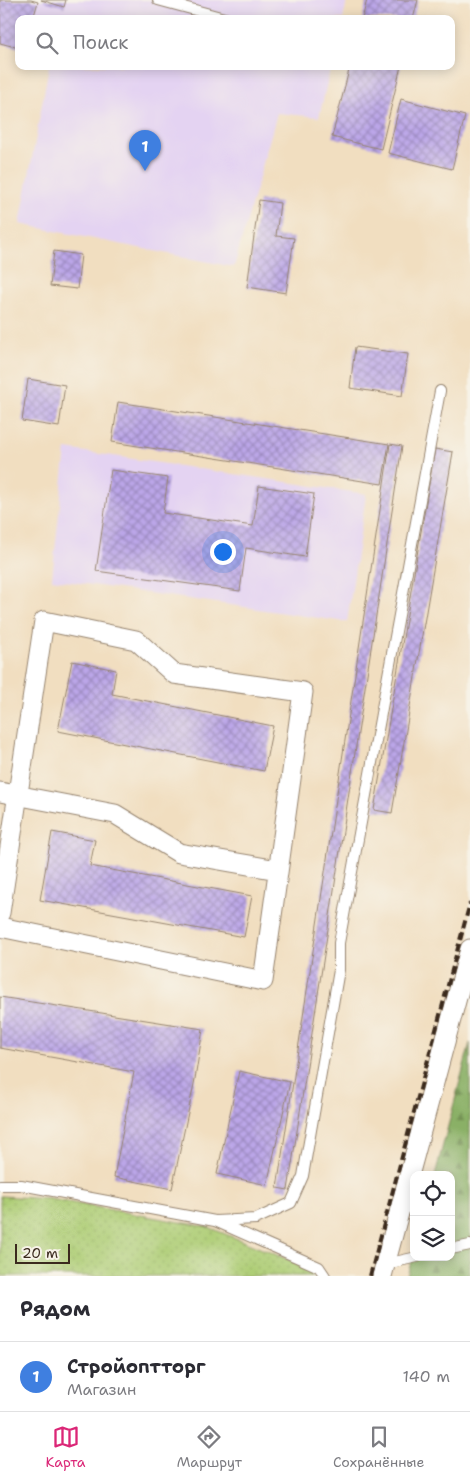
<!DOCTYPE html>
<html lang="ru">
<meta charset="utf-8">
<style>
:root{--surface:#fff;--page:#f7f7f7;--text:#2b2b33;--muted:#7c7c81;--line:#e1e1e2;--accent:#db2777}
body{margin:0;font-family:"Shantell Sans",sans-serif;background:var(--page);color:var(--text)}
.controls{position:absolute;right:15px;bottom:15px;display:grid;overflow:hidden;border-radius:10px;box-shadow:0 2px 12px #0003}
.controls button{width:45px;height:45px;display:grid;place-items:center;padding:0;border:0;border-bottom:1px solid var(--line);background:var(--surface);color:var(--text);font:25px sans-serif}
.scale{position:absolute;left:15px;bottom:12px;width:55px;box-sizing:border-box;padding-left:5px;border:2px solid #3b2a1e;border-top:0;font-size:14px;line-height:18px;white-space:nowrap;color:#3b2a1e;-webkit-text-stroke:4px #f7f3e8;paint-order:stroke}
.you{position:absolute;left:222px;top:551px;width:18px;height:18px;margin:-12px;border:4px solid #fff;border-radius:50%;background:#1a73e8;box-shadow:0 0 0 8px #1a73e833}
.badge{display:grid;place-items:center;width:32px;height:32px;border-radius:50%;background:var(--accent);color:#fff;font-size:16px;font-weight:700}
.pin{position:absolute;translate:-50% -41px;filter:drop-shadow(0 1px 2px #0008)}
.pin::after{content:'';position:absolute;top:26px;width:18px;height:15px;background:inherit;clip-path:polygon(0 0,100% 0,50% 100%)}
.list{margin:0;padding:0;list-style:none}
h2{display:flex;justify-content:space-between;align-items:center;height:65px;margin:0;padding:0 20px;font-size:21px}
h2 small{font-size:16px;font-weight:400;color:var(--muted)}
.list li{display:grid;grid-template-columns:32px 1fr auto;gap:15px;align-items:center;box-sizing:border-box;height:70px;padding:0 20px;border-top:1px solid var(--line)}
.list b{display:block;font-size:19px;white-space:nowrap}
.list p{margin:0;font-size:16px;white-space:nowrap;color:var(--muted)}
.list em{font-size:16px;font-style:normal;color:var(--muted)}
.icon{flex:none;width:28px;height:28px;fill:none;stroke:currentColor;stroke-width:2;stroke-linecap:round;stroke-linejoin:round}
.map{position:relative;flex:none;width:470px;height:1276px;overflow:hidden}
.search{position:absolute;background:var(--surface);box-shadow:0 2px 12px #0003;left:15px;right:15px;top:15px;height:55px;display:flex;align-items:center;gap:12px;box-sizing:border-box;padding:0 18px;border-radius:10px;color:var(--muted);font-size:19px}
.sheet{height:135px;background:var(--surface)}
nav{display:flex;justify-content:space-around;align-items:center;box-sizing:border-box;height:70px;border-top:1px solid var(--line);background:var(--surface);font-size:14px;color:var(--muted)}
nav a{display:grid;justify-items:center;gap:2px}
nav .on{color:var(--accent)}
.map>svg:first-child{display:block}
</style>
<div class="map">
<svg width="470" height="1276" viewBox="0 0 470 1276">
<defs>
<pattern id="grass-dots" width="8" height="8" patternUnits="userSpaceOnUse" patternTransform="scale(1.25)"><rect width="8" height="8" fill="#adcd75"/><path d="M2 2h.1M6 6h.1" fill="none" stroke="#96b065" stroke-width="1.8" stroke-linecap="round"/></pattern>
<pattern id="forest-firs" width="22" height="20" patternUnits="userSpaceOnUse" patternTransform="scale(1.25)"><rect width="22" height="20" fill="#8ab066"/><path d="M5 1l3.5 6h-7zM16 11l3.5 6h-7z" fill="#728f53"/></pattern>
<pattern id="building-cross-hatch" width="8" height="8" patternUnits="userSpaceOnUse" patternTransform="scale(1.25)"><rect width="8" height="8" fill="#bba6e8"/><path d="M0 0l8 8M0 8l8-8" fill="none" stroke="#9987bb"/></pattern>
</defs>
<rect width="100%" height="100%" fill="#f7f3e8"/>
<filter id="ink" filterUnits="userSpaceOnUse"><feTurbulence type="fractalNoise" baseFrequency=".02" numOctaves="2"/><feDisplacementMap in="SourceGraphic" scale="10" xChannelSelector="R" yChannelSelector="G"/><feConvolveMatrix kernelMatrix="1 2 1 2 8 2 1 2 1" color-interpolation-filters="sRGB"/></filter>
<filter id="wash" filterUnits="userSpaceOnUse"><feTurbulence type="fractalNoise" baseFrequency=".0096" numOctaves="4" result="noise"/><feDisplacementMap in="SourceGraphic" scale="20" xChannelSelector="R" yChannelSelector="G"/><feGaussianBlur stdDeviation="1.12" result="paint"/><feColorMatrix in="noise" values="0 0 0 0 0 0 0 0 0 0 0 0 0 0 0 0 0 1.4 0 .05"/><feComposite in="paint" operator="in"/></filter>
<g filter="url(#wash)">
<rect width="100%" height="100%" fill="#f1dec0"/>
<path fill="#e4d3f2" d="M0 0H347L343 19H47L0 3Z
M49 66H331L319 117 277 113 234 267 20 224Z
M66 449 366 494 347 622 52 579Z"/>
<path fill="url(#grass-dots)" stroke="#747c4a" d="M0 1196 50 1199 208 1227 304 1266 313 1276H0Z"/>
<path fill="url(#forest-firs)" stroke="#626d42" d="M470 1043V1276H407L414 1252V1257H451V1175H435Z"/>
<g id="blocks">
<path fill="url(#building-cross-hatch)" d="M0 0H31L38 2 33 19H19V48L0 43Z
M41 0H66L64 7Z
M367 0H418L413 19H362Z
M350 66H401L381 149 332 137Z
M401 99 465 116 452 169 388 153Z
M259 200 280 203 276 236 294 238 286 293 247 287Z
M54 251 81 255 77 289 50 286Z
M355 347 408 354 402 396 350 388Z
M28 379 65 385 59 427 22 421Z
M118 402 389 444 382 484 112 442Z
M390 444 402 446 288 1190 277 1188Z
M435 449 453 452 392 813 374 810Z
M111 470 168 478 163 513 253 526 259 486 314 494 305 557 246 548 240 591 96 571Z
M72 661 116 670 112 694 273 726 264 771 58 731Z
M52 832 95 840 90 866 252 896 244 937 40 900Z
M0 997 203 1029 195 1079 172 1189 114 1177 134 1072 0 1048Z
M239 1071 290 1082 267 1185 217 1174Z"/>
</g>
</g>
<g filter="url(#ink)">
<use href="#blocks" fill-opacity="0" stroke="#96846f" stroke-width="1"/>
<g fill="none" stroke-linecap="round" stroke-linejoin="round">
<defs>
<path id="service" d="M158 0 228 19
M0 1185H21L215 1221 319 1267 325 1276
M215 1221 256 1219 291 1203 303 1176 339 970V943L440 391
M451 1249 470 1245
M386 1264 417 1257"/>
<path id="minor" d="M0 792 115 814 179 853 278 870
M0 913 44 621 136 640 174 674 303 692 263 981 0 927
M382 1276 470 949"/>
</defs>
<use href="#service" stroke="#96846f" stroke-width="12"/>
<use href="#minor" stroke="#96846f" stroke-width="21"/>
<use href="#service" stroke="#fff" stroke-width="10"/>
<use href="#minor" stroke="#fff" stroke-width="19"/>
<path stroke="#3b2a1e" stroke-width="4" stroke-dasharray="8 4" stroke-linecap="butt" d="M370 1276 470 903"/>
</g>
</g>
</svg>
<div class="controls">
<button><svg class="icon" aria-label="locate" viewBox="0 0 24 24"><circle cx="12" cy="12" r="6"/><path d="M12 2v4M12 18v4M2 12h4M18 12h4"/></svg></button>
<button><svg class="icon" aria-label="layers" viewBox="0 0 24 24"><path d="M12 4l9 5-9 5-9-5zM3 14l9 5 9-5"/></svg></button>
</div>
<div class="scale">20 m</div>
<div class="you"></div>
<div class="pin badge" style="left:145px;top:171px;background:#3f7fe0">1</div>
<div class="search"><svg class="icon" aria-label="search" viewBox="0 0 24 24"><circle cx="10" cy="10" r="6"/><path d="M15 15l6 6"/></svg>Поиск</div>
</div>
<section class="sheet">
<h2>Рядом<small></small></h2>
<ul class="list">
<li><span class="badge" style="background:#3f7fe0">1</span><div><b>Стройоптторг</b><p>Магазин</p></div><em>140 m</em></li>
</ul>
</section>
<nav>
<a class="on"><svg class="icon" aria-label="map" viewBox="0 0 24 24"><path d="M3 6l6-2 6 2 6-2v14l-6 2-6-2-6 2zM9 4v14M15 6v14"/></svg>Карта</a>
<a><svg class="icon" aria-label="directions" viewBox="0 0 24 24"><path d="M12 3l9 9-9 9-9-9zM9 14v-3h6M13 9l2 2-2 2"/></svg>Маршрут</a>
<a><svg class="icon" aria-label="saved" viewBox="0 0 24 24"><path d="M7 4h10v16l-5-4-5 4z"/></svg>Сохранённые</a>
</nav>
